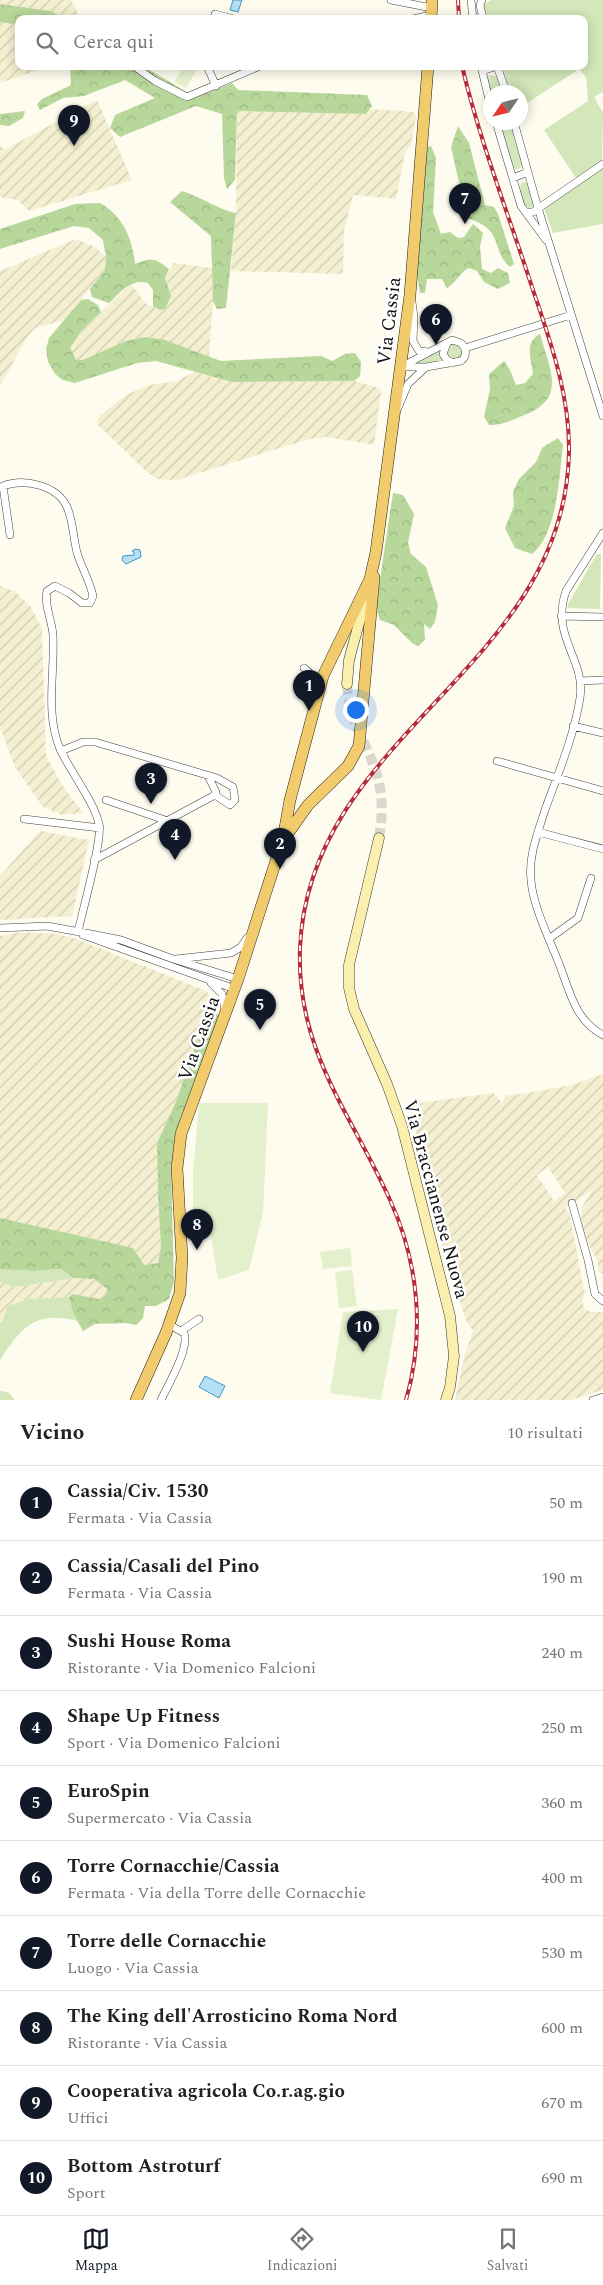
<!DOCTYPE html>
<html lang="it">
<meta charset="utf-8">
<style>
:root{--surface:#fff;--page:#f2f2f2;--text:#222;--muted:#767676;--line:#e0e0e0;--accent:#111827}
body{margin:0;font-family:Spectral,serif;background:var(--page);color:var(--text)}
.compass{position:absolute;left:483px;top:85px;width:45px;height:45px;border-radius:50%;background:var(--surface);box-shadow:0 2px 12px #0003;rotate:235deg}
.you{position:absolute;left:355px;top:709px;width:18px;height:18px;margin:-12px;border:4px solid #fff;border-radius:50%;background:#1a73e8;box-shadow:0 0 0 8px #1a73e833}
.badge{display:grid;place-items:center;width:32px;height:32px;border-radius:50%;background:var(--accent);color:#fff;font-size:16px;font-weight:700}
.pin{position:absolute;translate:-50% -41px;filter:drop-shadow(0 1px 2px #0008)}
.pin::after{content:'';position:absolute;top:26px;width:18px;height:15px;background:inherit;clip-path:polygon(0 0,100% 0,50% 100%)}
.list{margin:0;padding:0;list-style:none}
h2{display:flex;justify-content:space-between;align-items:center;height:65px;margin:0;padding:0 20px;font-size:21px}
h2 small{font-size:16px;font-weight:400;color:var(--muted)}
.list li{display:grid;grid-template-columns:32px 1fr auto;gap:15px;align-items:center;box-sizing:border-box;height:75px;padding:0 20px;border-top:1px solid var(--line)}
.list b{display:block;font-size:19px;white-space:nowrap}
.list p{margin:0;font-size:16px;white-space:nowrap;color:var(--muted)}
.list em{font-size:16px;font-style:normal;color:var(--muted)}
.icon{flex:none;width:28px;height:28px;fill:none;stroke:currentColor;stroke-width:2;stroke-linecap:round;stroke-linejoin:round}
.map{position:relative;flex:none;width:603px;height:1400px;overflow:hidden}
.search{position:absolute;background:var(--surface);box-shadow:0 2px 12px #0003;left:15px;right:15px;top:15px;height:55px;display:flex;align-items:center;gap:12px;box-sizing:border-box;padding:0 18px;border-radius:10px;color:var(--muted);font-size:19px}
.sheet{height:815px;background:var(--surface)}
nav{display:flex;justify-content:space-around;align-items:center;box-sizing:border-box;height:70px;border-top:1px solid var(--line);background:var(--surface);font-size:14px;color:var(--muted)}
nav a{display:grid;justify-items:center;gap:2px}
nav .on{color:var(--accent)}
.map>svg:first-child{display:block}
</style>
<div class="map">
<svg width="603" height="1400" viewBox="0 0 603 1400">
<defs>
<pattern id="farmland-furrows" width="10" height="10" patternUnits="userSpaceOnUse" patternTransform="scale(1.25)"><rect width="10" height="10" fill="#f3efd0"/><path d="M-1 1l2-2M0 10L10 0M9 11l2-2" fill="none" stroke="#cfccb1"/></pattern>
<pattern id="forest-crowns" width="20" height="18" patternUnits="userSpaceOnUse" patternTransform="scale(1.25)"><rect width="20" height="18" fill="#b8d79a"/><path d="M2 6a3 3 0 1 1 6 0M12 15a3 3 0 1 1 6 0" fill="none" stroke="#9db784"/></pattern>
</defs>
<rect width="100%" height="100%" fill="#fefbef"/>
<path fill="url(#farmland-furrows)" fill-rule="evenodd" d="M0 0H71L81 19H67L50 11 0 4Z
M0 22 19 25V66H50L0 83Z
M97 100 132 180 29 211 18 200 0 197V145L4 150Z
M370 109 414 112 416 116 411 145 405 152 396 199 353 195 344 231 343 274 231 271 236 213 237 111 366 114Z
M76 239 95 247 106 257 105 270 64 320 35 328 26 339 0 386V271Z
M174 263 212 268 213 301 209 356 188 350 99 353 83 360H75L70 348 83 329 131 284 146 304 160 310 171 296 165 278Z
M194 372 232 382 354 381 379 388 381 392 374 445 327 437 309 439 177 480 157 479 148 473 99 426 97 423 98 417 126 395 149 385 177 381Z
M0 586 16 592 31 607 42 629 46 756 62 785 83 813 62 815 43 807 15 767 0 727Z
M40 831 89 840 72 916 0 920V876Z
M21 932 56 934 74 938 206 991 212 999 175 1104 157 1143 158 1195 161 1247 158 1263 144 1265 0 1218V936Z
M603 1074V1274L598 1271V1262L590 1247 581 1223 582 1207 593 1189 565 1208 569 1212 585 1294 582 1300 584 1309 591 1312H603V1390L571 1400H455L465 1354 473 1331 466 1320 447 1264 412 1115 413 1106 419 1103 494 1093 502 1103 506 1095 522 1094 572 1085ZM548 1167 565 1193 554 1201 537 1175Z
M74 1278 94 1279 107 1290 106 1295 99 1299 72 1294 69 1297 28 1299 8 1306 0 1327V1282L15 1287Z"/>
<path fill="#d3e7ba" d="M491 0H603V92L594 97 603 113 602 161 576 178 544 130 588 101 586 77 579 69 521 107 520 92H510L502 66H584V19H487L483 5Z
M490 75 496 76 502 92H490L486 79Z
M498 123H511L523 164 518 170 511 166Z
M603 168V224L553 233 544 208Z
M522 182 528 183 534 206 529 208 524 205 518 190Z
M446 352a8 8 0 1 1 16 0a8 8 0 1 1-16 0Z
M439 351 445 361 414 366 413 364Z
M597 554H601L600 609 568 608V604Z
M0 1269 34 1271 61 1269 74 1278 15 1287 0 1282Z
M69 1297 73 1313 77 1321C36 1310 21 1327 0 1360V1327L8 1306 28 1299Z
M0 1391 8 1392 15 1400H0Z"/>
<path fill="url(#forest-crowns)" d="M0 4 50 11 67 19H19V25L0 22Z
M70 66H143L187 92 192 99 232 83 238 90 367 95 372 106 366 114 237 111 235 180 227 189 224 178 222 114 196 106 120 137 110 128 115 115 155 98 125 80 84 96 63 98 40 110 37 104 42 99 71 85Z
M25 111 23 118 9 126 0 125V114Z
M458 126 469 143 485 205 494 207 498 214 514 264 510 267C490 250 506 230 467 218L451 147Z
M431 146 436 158 433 212 441 234 450 232 458 238 464 237 473 224 483 233 480 247 482 269 491 273 498 268 508 273 510 283 498 289 484 282 477 271 469 268C461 271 457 282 447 288L442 279H427L425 293H420L417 276 425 148Z
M182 191C201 197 217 209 236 213L226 308 217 309 213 301 211 236 170 202Z
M100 203C123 216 132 238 135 264 151 257 155 258 169 269L165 278 171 296 165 309 160 310 153 306V290L148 283C131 278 121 292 109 303L92 297 90 289 105 270 106 257 103 240 89 228 74 226 0 249V229L75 204Z
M88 299 98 305 101 312 83 329 70 348 76 360H83L126 341 145 337 165 340 221 361 321 356 332 361 345 354 355 353 361 362 360 376 354 381 232 382 156 361 137 363 75 383 63 380 55 374 48 362 46 349 49 338 81 300Z
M540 334C550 371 568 399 522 416 511 421 501 425 489 425L484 417 490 389 489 374 504 361 510 370 516 385 525 383 533 374C531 359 524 342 540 334Z
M558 438 563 445C559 476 558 533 532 554L515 548 505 528 514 506 513 492 519 479 536 462 542 448Z
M393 493 403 495 414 514 408 543 411 554 426 567 438 605 435 622 430 629 424 624 425 640 418 646 412 643 394 625 380 620 376 606Z
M217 1013 221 1021 175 1148 171 1165 174 1282 169 1299 156 1306H145L143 1318 136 1325 126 1323 95 1324 83 1331 73 1313 69 1297 72 1294 99 1299 106 1295 107 1289 94 1279 74 1278 61 1269 34 1271 0 1269V1218L133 1248 144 1265 158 1263 161 1247 158 1195 157 1143 175 1104 207 1014Z"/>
<path fill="#e4efcc" d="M184 66H199L186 88 174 82Z
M199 1103H268L263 1212 249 1270 218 1280 210 1229 193 1225V1173Z
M350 1248 352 1266 323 1269 320 1252Z
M352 1270 357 1306 339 1308 335 1272Z
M398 1309 381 1400 330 1393 343 1312Z"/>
<path fill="#b6dff3" stroke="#4196c7" d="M233 0H242L238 12 230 10Z
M135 549 140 550 141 557 126 564 122 560 123 556 134 555V552L132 551Z
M205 1376 225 1386 219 1398 199 1387Z"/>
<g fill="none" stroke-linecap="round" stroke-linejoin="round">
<path stroke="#dad7cd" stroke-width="10" stroke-dasharray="10 5" stroke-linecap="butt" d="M347 684C349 723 365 738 376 772 383 793 383 816 379 838"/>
<defs>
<path id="street" d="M391 0 432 8
M471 0 473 19
M482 0 480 5 483 19
M215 14 234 19
M413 19 431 15
M134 66 155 81 187 97 260 66
M207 66 216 86
M481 66 490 104
M497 66 506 92
M482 71 497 66
M496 122 521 206 546 240
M514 122 538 208 603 416
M513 178 528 172
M526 212H533L603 164
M412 302 414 317 413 341 419 351 429 352
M452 340 461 343C467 349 467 356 461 361L426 367H401Z
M447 343 443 354 447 360 453 363
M465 348 571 315
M398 408 408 384 425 368
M603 533 566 591C550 637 586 659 580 698 574 736 558 774 545 810 538 832 528 857 531 880 533 907 550 940 560 966 570 993 576 1021 603 1035
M10 535 3 486C24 478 57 485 67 507 74 523 73 541 78 556 83 570 90 582 93 596L90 603H82L69 593 55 586 47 591C44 606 52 620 53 635 55 673 45 713 60 749 70 771 95 803 99 824 103 839 82 912 78 932
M561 616 603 617
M304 668 313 676
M580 681 603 680
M573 726 603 733
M61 751 83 742H95L217 778 233 787 235 800 230 805 215 795
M497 761 603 791
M208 776 216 792 215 795
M106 800 168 821
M24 819 100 828
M538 832 603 849
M94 860 215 795
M0 928 47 926 91 934 121 940 173 959 238 979
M83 935 235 989
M550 938 578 918 591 878
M176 959 231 953 241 947 247 938
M211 983 222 994 225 1009
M572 1203 588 1260 595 1294 603 1301
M181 1331 199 1319
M161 1400C168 1385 190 1348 184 1333L170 1325
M593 1400 603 1397"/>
<path id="secondary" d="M347 684 349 660 368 590
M379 838 349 965V988L354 1009 387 1084 402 1126 450 1316 454 1356 450 1387 446 1400"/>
<path id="primary" d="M431 19 432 0
M286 836 308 805 348 766 359 746 374 577
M136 1400 166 1333 180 1293 182 1258 177 1168 181 1134 238 979 283 839 290 800 323 676 370 579 376 552 410 295 428 66"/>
</defs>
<use href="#street" stroke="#414141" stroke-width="8"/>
<use href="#secondary" stroke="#303030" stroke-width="11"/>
<use href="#primary" stroke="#1f1f1f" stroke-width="12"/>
<use href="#street" stroke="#fff" stroke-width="7"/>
<use href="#secondary" stroke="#fbefae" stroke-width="10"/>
<use href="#primary" stroke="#f2cc6c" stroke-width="11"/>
<defs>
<path id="rail" d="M458 0 459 19
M406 1400C425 1334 419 1263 390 1200 351 1113 296 1051 300 948 309 734 564 670 569 453 570 396 551 343 533 290 509 216 480 142 462 66"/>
</defs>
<use href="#rail" stroke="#b72c38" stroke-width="4"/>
<use href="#rail" stroke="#fff" stroke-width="2" stroke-dasharray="5.5" stroke-linecap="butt"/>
</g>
<g text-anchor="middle" stroke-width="5" stroke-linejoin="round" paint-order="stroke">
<g font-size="19" fill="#0e0e0e" stroke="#fff">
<text transform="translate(388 321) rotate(-83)" y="7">Via Cassia</text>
<text transform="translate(198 1038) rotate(-70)" y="7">Via Cassia</text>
<text transform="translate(437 1199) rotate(75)" y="7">Via Braccianense Nuova</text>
</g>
</g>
</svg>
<svg class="compass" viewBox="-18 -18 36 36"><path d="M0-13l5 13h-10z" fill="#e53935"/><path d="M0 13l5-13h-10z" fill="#767676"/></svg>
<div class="you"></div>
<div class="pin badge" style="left:309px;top:711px">1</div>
<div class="pin badge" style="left:280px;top:869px">2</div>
<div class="pin badge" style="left:151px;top:804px">3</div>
<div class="pin badge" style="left:175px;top:860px">4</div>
<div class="pin badge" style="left:260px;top:1030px">5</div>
<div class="pin badge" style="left:436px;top:345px">6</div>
<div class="pin badge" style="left:465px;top:224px">7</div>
<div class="pin badge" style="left:197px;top:1250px">8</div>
<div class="pin badge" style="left:74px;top:146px">9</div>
<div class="pin badge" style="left:363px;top:1352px">10</div>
<div class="search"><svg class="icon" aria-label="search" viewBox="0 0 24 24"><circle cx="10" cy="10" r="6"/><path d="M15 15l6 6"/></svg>Cerca qui</div>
</div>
<section class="sheet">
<h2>Vicino<small>10 risultati</small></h2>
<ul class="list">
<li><span class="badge">1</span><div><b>Cassia/Civ. 1530</b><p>Fermata · Via Cassia</p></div><em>50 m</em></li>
<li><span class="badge">2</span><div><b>Cassia/Casali del Pino</b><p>Fermata · Via Cassia</p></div><em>190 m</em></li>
<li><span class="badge">3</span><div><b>Sushi House Roma</b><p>Ristorante · Via Domenico Falcioni</p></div><em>240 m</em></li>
<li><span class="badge">4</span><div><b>Shape Up Fitness</b><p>Sport · Via Domenico Falcioni</p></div><em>250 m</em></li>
<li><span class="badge">5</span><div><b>EuroSpin</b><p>Supermercato · Via Cassia</p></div><em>360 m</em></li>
<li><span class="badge">6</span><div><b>Torre Cornacchie/Cassia</b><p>Fermata · Via della Torre delle Cornacchie</p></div><em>400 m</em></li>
<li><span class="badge">7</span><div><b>Torre delle Cornacchie</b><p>Luogo · Via Cassia</p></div><em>530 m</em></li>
<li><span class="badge">8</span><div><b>The King dell'Arrosticino Roma Nord</b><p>Ristorante · Via Cassia</p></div><em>600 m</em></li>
<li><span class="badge">9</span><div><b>Cooperativa agricola Co.r.ag.gio</b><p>Uffici</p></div><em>670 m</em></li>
<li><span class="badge">10</span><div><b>Bottom Astroturf</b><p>Sport</p></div><em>690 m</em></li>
</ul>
</section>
<nav>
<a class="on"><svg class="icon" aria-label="map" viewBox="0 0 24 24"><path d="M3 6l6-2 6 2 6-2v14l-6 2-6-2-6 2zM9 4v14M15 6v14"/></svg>Mappa</a>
<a><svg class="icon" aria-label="directions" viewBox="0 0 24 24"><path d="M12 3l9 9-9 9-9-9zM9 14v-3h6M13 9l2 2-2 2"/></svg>Indicazioni</a>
<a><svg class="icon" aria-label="saved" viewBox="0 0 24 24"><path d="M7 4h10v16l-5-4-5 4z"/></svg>Salvati</a>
</nav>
